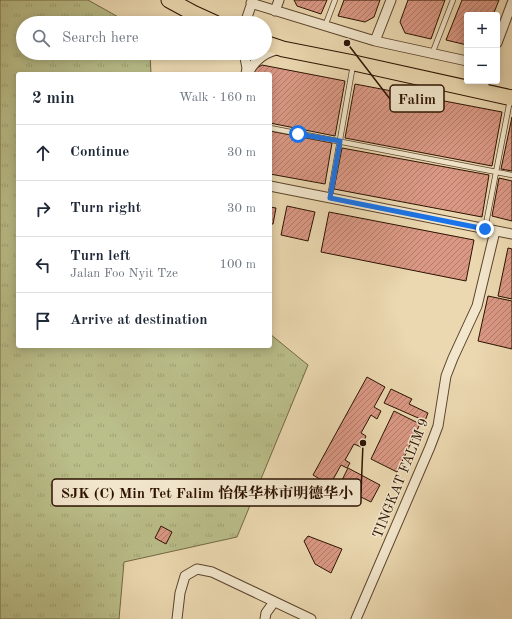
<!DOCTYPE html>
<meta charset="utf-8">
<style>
:root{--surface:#fff;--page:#f2f2f3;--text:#1f2937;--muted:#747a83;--line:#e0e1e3}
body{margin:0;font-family:"Old Standard TT","Noto Serif SC",serif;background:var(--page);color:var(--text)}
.controls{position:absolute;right:12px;top:12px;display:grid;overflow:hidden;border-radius:4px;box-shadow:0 2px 10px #0003}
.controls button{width:36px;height:36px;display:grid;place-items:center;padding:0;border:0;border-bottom:1px solid var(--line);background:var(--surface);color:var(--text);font:20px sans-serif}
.stop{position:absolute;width:12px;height:12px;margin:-9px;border:3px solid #1a73e8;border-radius:50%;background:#fff}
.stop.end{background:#1a73e8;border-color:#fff;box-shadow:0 1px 4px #0008}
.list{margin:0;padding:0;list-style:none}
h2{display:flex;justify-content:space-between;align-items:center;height:52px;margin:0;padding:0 16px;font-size:17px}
h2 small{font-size:13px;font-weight:400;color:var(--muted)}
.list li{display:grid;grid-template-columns:26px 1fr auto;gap:12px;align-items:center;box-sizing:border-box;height:56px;padding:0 16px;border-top:1px solid var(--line)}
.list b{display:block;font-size:15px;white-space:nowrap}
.list p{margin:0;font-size:13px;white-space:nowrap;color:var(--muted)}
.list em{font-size:13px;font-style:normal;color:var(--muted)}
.icon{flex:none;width:22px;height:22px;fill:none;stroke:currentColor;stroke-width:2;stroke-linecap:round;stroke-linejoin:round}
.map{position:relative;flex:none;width:512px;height:619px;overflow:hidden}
.search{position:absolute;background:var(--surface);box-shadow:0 2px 10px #0003;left:16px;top:16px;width:256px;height:44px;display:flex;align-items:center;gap:10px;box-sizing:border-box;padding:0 14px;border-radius:22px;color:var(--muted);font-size:15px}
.panel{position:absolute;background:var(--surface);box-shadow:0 2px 10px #0003;left:16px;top:72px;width:256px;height:276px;border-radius:4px}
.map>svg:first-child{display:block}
</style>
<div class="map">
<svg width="512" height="619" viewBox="0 0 512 619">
<defs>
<pattern id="grass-tufts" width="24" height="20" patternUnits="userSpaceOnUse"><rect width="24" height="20" fill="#babe89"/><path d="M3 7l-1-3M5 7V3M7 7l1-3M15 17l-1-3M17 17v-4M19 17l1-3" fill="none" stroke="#a0a274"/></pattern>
<pattern id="building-hatch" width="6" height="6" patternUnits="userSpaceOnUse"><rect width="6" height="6" fill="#da9884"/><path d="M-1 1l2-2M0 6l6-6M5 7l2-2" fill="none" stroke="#b17b6a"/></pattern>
</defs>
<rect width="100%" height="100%" fill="#ebd8b0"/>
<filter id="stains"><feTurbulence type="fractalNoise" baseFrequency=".005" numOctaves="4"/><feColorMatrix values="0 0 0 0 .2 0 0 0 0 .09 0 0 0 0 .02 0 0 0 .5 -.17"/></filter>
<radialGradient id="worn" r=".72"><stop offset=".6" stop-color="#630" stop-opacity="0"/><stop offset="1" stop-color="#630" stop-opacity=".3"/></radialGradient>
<path fill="url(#grass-tufts)" stroke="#746844" d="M0 0H88L129 23H23V53H150L151 74H18V346H270V334L308 365 237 537 124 562 119 619H0Z"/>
<path fill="url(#building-hatch)" stroke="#2d1200" d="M294 0H327L321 14 297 6Z
M344 0H380L374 17 365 22 338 16Z
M408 0H445L431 39 405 33 400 22Z
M462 0H499L493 15H467V45L446 40Z
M262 65 345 81 335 136 270 123V74H253L255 69Z
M355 84 502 112 492 166 345 138Z
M512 117V171L501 169Z
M270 131 332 143 325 184 270 174Z
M342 148 489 175 482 217 334 189Z
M499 178 512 181V221L492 216Z
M287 206 315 212 308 241 281 235Z
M270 207 276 208 273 224H270Z
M329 212 474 240 466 281 321 252Z
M508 248 512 249V299L498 296Z
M488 296 512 301V349L478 341Z
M367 377 385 387 374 407 381 411 377 419 371 415 361 433 366 436 361 447 354 444 345 460 350 463 347 468 341 465 330 485 313 475Z
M391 389 412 399 409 404 428 413 425 421 384 403Z
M394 411 420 424 397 472 371 459Z
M348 468 380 485 371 502 339 486Z
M161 526 172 532 166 544 155 538Z
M308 536 342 549 331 573 315 564 304 541Z"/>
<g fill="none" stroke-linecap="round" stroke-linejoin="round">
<defs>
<path id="service" d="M325 26 335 0
M432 54 453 0
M270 128 512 175
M330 197 353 65
M485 229 510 100"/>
<path id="minor" d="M251 3 375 41 467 61
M275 11 279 0
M245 23 253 0
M375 41 391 0
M497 43 512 3
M244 53 247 68 246 74
M248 74C254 60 265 52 280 49
M481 91 485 81
M270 186 512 234
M177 619 180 593 185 576 197 569 212 572 311 619
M265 619 266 613 274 602
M356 619 430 447 438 426 446 376 453 358 477 306 495 231"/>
<path id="primary" d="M169 0 193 13 215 23
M265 43 283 49 354 63 512 98"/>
</defs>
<use href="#service" stroke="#5c442c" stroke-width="6"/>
<use href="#minor" stroke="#5c442c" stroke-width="11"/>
<use href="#primary" stroke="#2d1200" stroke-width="17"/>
<use href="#service" stroke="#f2e6cc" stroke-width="4.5"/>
<use href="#minor" stroke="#f2e6cc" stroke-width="9"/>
<use href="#primary" stroke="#ebd8b0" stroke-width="15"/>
</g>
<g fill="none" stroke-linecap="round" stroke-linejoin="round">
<path stroke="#1a73e8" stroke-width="5" d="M298 134 340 141 330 198 485 229"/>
</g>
<g text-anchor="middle" stroke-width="3" stroke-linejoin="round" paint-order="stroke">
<g font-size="14" fill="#2d1200" stroke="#f2e6cc">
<text transform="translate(400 478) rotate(-68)" y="5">TINGKAT FALIM 9</text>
</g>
</g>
<path fill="none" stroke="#2d1200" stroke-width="1.5" d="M347 43L390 99M363 443L361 493"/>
<g fill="#2d1200" stroke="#f2e6cc" stroke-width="1.5">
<circle cx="347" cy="43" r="4"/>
<circle cx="363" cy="443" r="4"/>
</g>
<g fill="#f2e6cc" stroke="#2d1200" stroke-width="1.5">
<rect x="390" y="85" width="54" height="27" rx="4"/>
<rect x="52" y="479" width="309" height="27" rx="4"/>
</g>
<g font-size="15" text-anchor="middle" font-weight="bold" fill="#2d1200">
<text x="417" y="104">Falim</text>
<text x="207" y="498">SJK (C) Min Tet Falim 怡保华林市明德华小</text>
</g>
<rect width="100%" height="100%" filter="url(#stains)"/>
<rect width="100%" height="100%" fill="url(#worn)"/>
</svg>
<div class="controls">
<button>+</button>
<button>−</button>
</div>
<div class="stop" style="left:298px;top:134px"></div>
<div class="stop end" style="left:485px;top:229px"></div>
<div class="search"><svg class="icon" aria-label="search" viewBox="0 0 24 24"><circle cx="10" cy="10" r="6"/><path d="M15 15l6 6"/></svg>Search here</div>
<section class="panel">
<h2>2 min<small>Walk · 160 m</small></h2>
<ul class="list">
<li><svg class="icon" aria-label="ahead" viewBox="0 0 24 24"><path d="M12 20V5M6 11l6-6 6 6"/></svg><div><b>Continue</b></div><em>30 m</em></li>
<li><svg class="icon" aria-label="right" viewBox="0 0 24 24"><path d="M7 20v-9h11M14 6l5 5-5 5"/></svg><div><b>Turn right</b></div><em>30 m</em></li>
<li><svg class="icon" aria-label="left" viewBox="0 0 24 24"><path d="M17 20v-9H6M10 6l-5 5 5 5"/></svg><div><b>Turn left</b><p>Jalan Foo Nyit Tze</p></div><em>100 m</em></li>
<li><svg class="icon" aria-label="arrive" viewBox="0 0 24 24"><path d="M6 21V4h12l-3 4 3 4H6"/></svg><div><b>Arrive at destination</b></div></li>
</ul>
</section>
</div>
